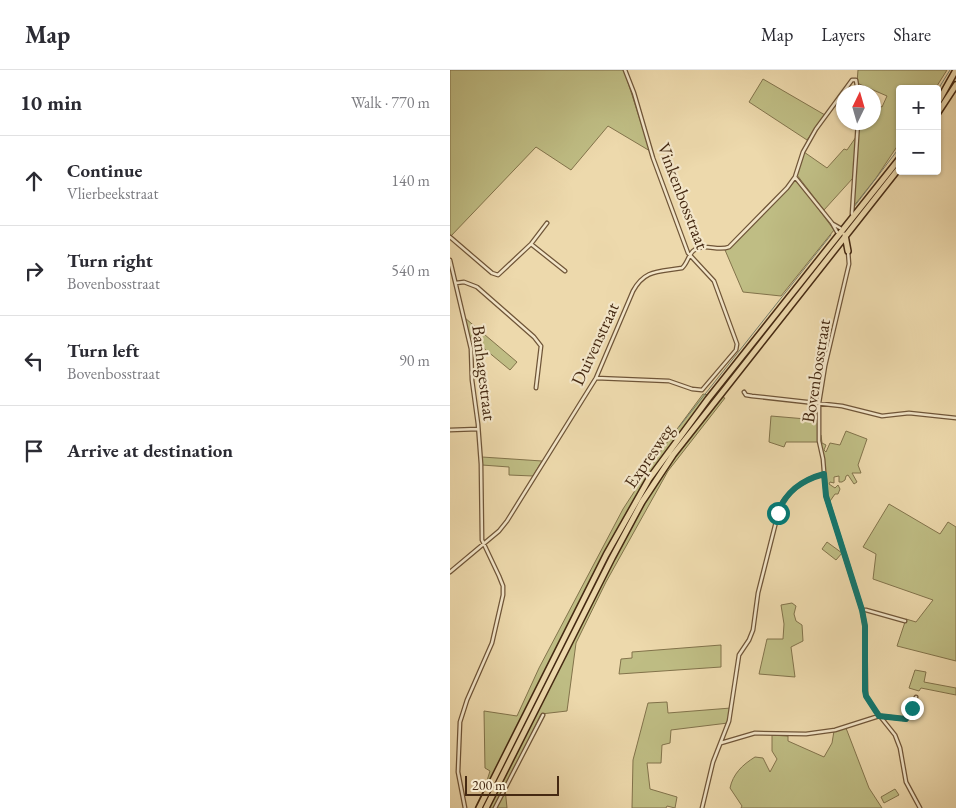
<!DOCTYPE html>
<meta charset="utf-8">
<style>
:root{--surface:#fff;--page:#f2f2f3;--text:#2b2b33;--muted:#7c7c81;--line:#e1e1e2}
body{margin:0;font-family:"EB Garamond",serif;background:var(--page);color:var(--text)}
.controls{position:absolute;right:15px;top:15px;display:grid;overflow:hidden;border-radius:5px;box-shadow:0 1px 4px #0004}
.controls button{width:45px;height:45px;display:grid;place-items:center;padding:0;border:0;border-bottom:1px solid var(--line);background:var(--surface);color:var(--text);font:25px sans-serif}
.compass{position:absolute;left:386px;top:15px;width:45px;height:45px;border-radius:50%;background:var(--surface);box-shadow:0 1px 4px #0004;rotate:5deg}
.scale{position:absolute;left:15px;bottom:12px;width:94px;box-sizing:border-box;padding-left:5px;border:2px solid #452912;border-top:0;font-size:14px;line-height:18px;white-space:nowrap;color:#452912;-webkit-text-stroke:4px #f3e6c9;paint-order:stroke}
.stop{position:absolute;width:15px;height:15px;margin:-11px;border:4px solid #0f766e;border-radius:50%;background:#fff}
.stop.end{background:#0f766e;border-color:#fff;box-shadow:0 1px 5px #0008}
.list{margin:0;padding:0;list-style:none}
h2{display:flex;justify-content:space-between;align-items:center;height:65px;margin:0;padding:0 20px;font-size:21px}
h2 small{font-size:16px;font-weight:400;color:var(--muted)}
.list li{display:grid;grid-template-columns:32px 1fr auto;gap:15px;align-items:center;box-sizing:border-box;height:90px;padding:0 20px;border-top:1px solid var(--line)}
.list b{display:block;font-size:19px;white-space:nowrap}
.list p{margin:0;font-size:16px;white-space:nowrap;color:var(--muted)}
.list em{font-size:16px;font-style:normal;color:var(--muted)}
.icon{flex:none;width:28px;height:28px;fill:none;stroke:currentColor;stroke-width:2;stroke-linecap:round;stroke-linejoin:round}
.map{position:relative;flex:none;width:506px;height:738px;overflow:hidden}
header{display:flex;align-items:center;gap:30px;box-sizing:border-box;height:70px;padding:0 25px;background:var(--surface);border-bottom:1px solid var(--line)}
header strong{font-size:24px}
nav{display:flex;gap:28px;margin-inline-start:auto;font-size:18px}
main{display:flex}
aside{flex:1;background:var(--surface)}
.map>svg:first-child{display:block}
</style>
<header>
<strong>Map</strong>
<nav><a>Map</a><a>Layers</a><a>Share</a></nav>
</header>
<main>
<aside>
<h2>10 min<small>Walk · 770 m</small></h2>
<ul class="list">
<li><svg class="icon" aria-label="ahead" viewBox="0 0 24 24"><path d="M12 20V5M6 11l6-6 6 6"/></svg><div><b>Continue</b><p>Vlierbeekstraat</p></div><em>140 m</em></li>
<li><svg class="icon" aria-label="right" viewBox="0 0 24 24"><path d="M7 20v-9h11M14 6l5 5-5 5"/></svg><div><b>Turn right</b><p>Bovenbosstraat</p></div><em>540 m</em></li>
<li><svg class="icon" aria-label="left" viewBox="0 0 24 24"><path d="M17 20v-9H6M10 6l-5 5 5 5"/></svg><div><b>Turn left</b><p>Bovenbosstraat</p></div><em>90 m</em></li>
<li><svg class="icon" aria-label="arrive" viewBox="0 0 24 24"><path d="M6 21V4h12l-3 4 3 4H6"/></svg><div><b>Arrive at destination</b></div></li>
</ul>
</aside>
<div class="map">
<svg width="506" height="738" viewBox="0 0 506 738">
<rect width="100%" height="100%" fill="#edd9ac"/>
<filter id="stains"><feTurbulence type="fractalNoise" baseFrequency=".004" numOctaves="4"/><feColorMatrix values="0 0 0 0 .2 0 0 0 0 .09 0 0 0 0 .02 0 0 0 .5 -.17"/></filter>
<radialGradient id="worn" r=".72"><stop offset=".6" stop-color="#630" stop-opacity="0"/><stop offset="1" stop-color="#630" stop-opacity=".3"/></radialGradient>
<path fill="#bfbd84" stroke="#82734b" d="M0 0H174L200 81 158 56 121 100 86 77 0 167Z
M408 0H497L485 19H450V72L426 108 403 137V108L374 140 347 105 354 82 377 98 394 79 397 80 406 67 412 53 423 52 424 33 432 37 437 26 407 13Z
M313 9 375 45 357 70 299 32Z
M347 110 384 160 331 226 293 222 275 180 282 176 344 111Z
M15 248 67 292 60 300 19 266Z
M253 324 275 328 218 401 156 512 126 573 117 641 91 644 55 718 57 738H25L35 717 40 701 35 698 34 641 67 646 89 598 173 439 210 382Z
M321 346 368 350V364L371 365 372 373 376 375 374 380 376 382 380 373 390 375 396 361 417 369 408 395 411 403H402L407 412 404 414 398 405 396 406 395 410 392 412H389V406L384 407V413L380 412 379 414 385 418 388 415 390 419 388 424H385L378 434C373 413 374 393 368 372H336L334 377 319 372Z
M32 387 92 391 83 406 59 405V397L32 395Z
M439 434 490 464 498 452 506 457V591L447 576 456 549 466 552 483 530 423 509 426 484 413 477Z
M377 472 392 483 386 490 372 479Z
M342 533 346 536 344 544 346 551 352 555 353 571 341 577 345 607 309 604 317 569H333L334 554 331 535Z
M271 575V597L169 604 171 589 182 588V582Z
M465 600 476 602 474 612 506 618V625L471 618 469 621 459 618Z
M217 632 218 643 281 638 278 653 221 660 220 673 212 675 211 693H197L200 719 227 727 225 738 217 736 216 738H182L183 690 198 633Z
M396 658 419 718 432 738H291L292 736 280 718C283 704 292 695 305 687L313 688 320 702 327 689 322 681V665L338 666V671L374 687 382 673 384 661Z
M445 719 449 725 434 733 431 727Z"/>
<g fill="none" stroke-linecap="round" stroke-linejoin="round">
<path stroke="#788070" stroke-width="1" d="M487 21 500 0
M404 137 450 77
M229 357 381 165"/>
<defs>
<path id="street" d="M345 107 382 153 387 162
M402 144 408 52
M383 154 390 158
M0 167 42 203 48 205 81 174 97 153
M81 174 115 201
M398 181 399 194 375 296 369 333V371L373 389 376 426 412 540 415 556 416 626 425 640 445 665 450 678 456 712 470 738
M0 190 21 279 22 310 28 354 31 394 32 470 49 506 53 516V525L42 573 17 630 10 652 8 702 15 738
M6 213 14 212 27 217 84 267 91 276 86 318
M146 308 219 311 242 319 252 320 286 280 287 274 264 211 238 183 203 88 184 23 175 0
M294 322 296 325 302 326 392 336 432 346 459 343 506 348
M0 360 28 359
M0 502 49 461 57 451 146 308 183 221C195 199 209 202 232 198 237 194 238 186 243 181 253 172 268 182 279 177L337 118 345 107 353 82 366 59 402 10H406L408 22
M412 540H416L455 551
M271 673 305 663 356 664 385 660 429 646 456 649 466 627
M45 738 93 645
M252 738 263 692 279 651 289 585 299 570 303 560 308 523 330 436C341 418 355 409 374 404"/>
<path id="highway" d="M487 34 506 0
M487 44 506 15
M395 165 398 181
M29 738 156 485 199 409 258 329 450 88
M36 738 162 488 192 432 223 385 450 97"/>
</defs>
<use href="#street" stroke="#6f5538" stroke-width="5"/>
<use href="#highway" stroke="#452912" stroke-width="8"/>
<use href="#street" stroke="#f3e6c9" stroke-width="2.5"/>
<use href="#highway" stroke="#edd9ac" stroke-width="5"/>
</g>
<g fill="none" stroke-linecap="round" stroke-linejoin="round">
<path stroke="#0f766e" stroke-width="6" d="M328 443C336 421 352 410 374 404L376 426 412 540 415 556V621L416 626 429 646 456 649 462 638"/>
</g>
<g text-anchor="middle" stroke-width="4.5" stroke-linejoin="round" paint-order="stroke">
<g font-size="18" fill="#452912" stroke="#f3e6c9">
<text transform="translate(233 126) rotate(69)" y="6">Vinkenbosstraat</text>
<text transform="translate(145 274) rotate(-65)" y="6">Duivenstraat</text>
<text transform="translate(366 301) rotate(-81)" y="6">Bovenbosstraat</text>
<text transform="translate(34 303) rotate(83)" y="6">Banhagestraat</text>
<text transform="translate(199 386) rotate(-56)" y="6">Expresweg</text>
</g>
</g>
<rect width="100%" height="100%" filter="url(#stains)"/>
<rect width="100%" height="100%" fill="url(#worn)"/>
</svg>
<div class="controls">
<button>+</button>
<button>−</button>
</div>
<svg class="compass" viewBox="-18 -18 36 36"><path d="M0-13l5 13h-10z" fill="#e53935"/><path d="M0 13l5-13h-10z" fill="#7c7c81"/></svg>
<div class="scale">200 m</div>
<div class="stop" style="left:328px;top:443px"></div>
<div class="stop end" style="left:462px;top:638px"></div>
</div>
</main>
